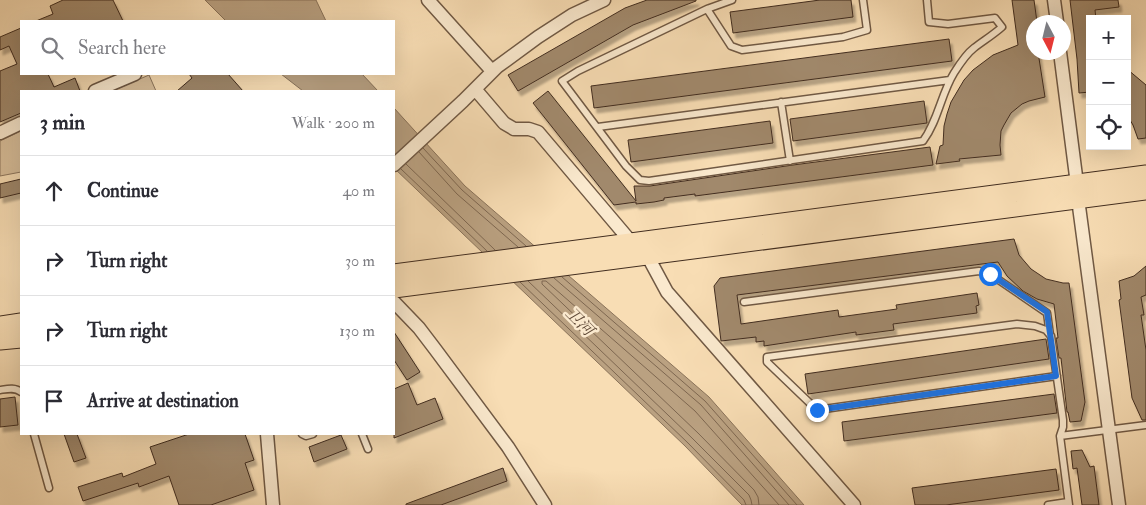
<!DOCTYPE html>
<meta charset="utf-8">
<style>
:root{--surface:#fff;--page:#f7f7f7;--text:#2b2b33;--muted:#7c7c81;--line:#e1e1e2}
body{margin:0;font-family:"IM FELL Double Pica","Noto Serif SC",serif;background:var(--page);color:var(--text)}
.controls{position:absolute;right:15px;top:15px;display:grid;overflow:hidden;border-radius:0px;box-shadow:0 5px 20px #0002}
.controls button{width:45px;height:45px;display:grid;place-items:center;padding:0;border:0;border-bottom:1px solid var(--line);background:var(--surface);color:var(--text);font:25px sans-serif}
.compass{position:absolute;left:1026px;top:15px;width:45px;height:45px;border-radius:50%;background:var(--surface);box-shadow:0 5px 20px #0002;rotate:173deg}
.stop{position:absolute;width:15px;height:15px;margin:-11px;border:4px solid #1a73e8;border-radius:50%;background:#fff}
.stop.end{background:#1a73e8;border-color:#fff;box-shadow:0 1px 5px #0008}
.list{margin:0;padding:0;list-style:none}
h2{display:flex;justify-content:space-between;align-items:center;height:65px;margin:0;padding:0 20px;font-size:21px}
h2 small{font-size:16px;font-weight:400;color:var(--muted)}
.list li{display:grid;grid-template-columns:32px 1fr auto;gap:15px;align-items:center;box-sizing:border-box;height:70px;padding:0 20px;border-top:1px solid var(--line)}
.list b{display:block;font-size:19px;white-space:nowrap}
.list em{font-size:16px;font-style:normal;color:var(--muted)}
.icon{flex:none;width:28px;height:28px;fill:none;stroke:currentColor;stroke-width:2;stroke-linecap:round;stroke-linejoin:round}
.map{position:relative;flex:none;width:1146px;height:505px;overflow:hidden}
.search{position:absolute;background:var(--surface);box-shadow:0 5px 20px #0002;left:20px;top:20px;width:375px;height:55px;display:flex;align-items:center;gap:12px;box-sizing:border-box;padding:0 18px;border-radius:0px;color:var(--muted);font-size:19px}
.panel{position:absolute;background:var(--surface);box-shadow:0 5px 20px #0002;left:20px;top:90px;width:375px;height:345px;border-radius:0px}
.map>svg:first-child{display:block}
</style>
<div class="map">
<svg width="1146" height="505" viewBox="0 0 1146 505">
<defs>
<filter id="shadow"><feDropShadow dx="3" dy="5" stdDeviation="1" flood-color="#0004"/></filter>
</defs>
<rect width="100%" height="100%" fill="#f8ddb4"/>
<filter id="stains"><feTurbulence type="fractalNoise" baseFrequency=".004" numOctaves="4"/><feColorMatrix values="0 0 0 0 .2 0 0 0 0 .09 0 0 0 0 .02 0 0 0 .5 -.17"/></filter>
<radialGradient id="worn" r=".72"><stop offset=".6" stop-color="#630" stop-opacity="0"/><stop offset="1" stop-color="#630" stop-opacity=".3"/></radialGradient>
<path fill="#d9bf9b" stroke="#8e765d" d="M149 75 156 91H112Z
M21 131V172L0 176V141Z"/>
<path fill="#baa181" stroke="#8a735a" d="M205 0H316L326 21H226Z
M281 74H362L378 91H303Z
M394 108 465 186 709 397 804 505H742L685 446 394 168Z"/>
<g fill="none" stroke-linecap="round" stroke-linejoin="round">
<path stroke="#7e6750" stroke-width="1" d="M423 148 462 190 526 246
M419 152 457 194 518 247
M406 164 495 250
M401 169 487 251
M562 277 705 401 797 505
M554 278 701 405 789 505
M528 281 692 438 749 495 751 500 752 505
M520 282 688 443 744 500 746 505
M759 505 758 497 754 490 698 433 542 284V281H546L695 411 779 505"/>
</g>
<path fill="#a1896c" stroke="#422d1f" filter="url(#shadow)" d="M63 0H113L123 21H36L53 14 50 6Z
M647 0H696V1L633 25 518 91 508 75 625 8Z
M820 0H851L853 17 733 33 730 12Z
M1012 0H1034L1037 22H1034V52H1038L1045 97 1029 101 1022 104 1011 113 1004 125 1001 131 1000 145 1001 155 959 159 960 161 936 164 940 146 943 145 944 126 947 114 951 102 964 80 973 70 993 55 1018 45Z
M1070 0H1118L1119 7 1095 10 1096 19H1090V92L1079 93 1077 59Z
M21 28V74H48L54 87 75 78 80 91H21V113L0 122V71L17 64 9 46 0 50V37Z
M949 39 952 61 594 108 591 86Z
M1127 69 1146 85V138L1138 139 1133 125 1127 115Z
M189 74H228L243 91H177L192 78Z
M548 91 636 201 634 186H650L793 165 930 147 933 165 695 196V194L664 198V200L654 202 636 204V202L614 205 533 103Z
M924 101 927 123 793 141 790 119Z
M770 121 773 143 631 162 628 140Z
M21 179V193L0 198V184Z
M1014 239 1019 255 1031 269 1046 279 1063 283H1069L1085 402 1081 421 1070 422 1068 412H1067L1061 358H1059L1056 338H1058L1054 304 1037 299 1023 291 1007 276 998 262 737 295 741 324 838 310 839 317 897 309 896 305 977 293 979 305 976 306 977 313 893 324 894 330 856 335V332L764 346V341L756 342V337L721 341 714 286 720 278Z
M1146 266V295L1141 297 1144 315H1141L1146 350V420H1142L1132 398 1119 300 1121 299 1119 281 1134 276Z
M394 332 420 372 407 380 394 360Z
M1046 339 1049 359 808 394 805 374Z
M408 383 417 405 435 398 443 419 394 438V389Z
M1054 394 1057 413 844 441 842 422Z
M15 397 18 425 0 427V399Z
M64 434H77L86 458 74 462Z
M189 434H245L254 460 245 463 254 490 211 505H179L169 476 139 487 138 483 83 501 78 487 122 473 123 477 156 464 150 447Z
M341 435 347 449 314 462 309 447Z
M1082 450 1090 467 1094 466 1099 505H1082L1077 468 1073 469 1071 451Z
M503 468 507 481 441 505H406V504Z
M1056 469 1059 490 946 505H915L912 488Z"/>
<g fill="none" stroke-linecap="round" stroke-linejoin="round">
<defs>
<path id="service" d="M732 0 707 9 578 71 562 81 626 166 640 180 649 181 923 141C938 121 941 94 954 73 959 65 966 54 974 48 983 41 993 35 1002 27L995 18 948 24 929 22 927 0
M707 9 731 46 742 50 843 37 867 30 863 0
M781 102 790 161
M598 127 950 80
M744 302 979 271 990 274 1047 313 1050 335
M1057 376 817 410 767 362V357L1017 324 1035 326 1046 330 1051 336 1063 420V427L1060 436 1069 505
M0 390C7 389 15 387 21 392
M34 434 49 488
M302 434 306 436 313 434
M362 434 368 449
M1060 436 1146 425
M1048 505 1068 502"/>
<path id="minor" d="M428 0 492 71
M1054 0 1057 22
M1060 52 1077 184
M475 89 504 123 514 129H529L538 132 632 243
M95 91 135 74
M0 133 21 123
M394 165 463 101 497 67 538 37 572 15 604 0
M1078 199 1119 505
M647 255 667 292 854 505
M394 302 419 328 435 349 508 447 545 505
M267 434 273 505"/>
<path id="primary" d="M394 274 1146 175
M394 288 1146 190
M0 326 21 323
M0 340 21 338"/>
</defs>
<use href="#service" stroke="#705944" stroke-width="9"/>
<use href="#minor" stroke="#705944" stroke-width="15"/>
<use href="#primary" stroke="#422d1f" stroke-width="21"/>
<use href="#service" stroke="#fae9ce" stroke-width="6"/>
<use href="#minor" stroke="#fae9ce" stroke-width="12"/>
<use href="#primary" stroke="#f8ddb4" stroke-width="19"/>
</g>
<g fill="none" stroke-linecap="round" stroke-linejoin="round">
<path stroke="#1a73e8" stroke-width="6" d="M817 410 1056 376 1047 312 990 274"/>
</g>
<g text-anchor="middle" stroke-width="5" stroke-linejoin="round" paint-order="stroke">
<g font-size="16" font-style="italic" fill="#604a38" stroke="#fae9ce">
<text transform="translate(580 321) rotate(45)" y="6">卫河</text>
</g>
</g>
<rect width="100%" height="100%" filter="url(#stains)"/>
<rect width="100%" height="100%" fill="url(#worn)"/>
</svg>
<div class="controls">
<button>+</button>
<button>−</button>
<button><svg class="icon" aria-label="locate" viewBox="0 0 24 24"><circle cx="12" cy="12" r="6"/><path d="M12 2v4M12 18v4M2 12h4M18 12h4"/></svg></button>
</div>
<svg class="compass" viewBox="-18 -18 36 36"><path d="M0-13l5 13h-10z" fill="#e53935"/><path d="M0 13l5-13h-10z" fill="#7c7c81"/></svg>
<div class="stop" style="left:990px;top:274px"></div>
<div class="stop end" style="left:817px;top:410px"></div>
<div class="search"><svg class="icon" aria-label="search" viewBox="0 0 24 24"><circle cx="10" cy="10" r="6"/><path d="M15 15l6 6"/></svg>Search here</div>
<section class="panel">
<h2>3 min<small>Walk · 200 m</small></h2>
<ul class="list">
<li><svg class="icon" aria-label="ahead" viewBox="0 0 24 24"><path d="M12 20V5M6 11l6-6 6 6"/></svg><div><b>Continue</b></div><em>40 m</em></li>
<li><svg class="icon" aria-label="right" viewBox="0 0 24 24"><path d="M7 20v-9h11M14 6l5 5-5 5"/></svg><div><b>Turn right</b></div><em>30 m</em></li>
<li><svg class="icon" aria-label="right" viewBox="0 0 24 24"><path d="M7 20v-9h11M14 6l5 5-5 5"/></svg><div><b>Turn right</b></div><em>130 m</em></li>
<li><svg class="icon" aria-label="arrive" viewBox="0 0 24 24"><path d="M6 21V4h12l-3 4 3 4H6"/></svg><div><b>Arrive at destination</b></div></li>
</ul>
</section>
</div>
